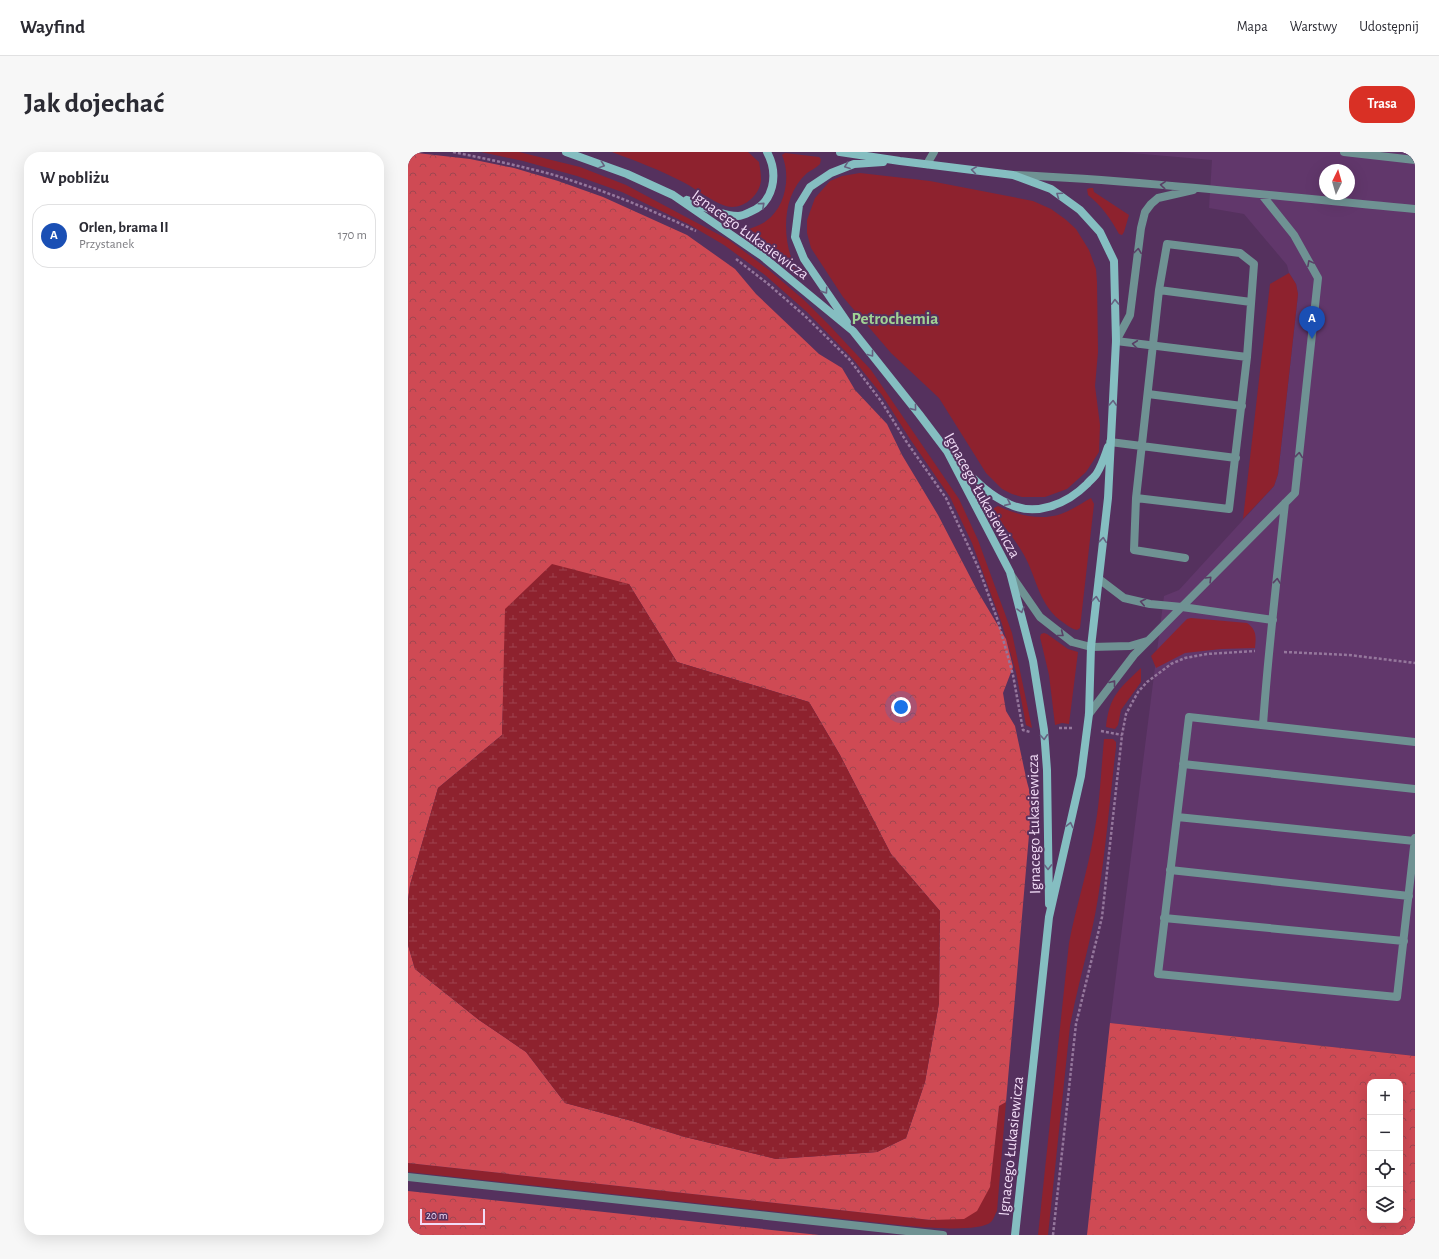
<!DOCTYPE html>
<html lang="pl">
<meta charset="utf-8">
<style>
:root{--surface:#fff;--page:#f7f7f7;--text:#2b2b33;--muted:#7c7c81;--line:#e1e1e2;--accent:#d93025}
body{margin:0;font-family:"Alegreya Sans",sans-serif;background:var(--page);color:var(--text)}
.controls{position:absolute;right:12px;bottom:12px;display:grid;overflow:hidden;border-radius:8px;box-shadow:0 4px 16px #0002}
.controls button{width:36px;height:36px;display:grid;place-items:center;padding:0;border:0;border-bottom:1px solid var(--line);background:var(--surface);color:var(--text);font:20px sans-serif}
.compass{position:absolute;left:911px;top:12px;width:36px;height:36px;border-radius:50%;background:var(--surface);box-shadow:0 4px 16px #0002;rotate:5deg}
.scale{position:absolute;left:12px;bottom:10px;width:65px;box-sizing:border-box;padding-left:4px;border:2px solid #f2dcf7;border-top:0;font-size:11px;line-height:14px;white-space:nowrap;color:#f2dcf7;-webkit-text-stroke:3px #55315e;paint-order:stroke}
.you{position:absolute;left:493px;top:555px;width:14px;height:14px;margin:-10px;border:3px solid #fff;border-radius:50%;background:#1a73e8;box-shadow:0 0 0 6px #1a73e833}
.badge{display:grid;place-items:center;width:26px;height:26px;border-radius:50%;background:var(--accent);color:#fff;font-size:13px;font-weight:700}
.pin{position:absolute;translate:-50% -33px;filter:drop-shadow(0 1px 2px #0008)}
.pin::after{content:'';position:absolute;top:21px;width:14px;height:12px;background:inherit;clip-path:polygon(0 0,100% 0,50% 100%)}
.list{margin:0;padding:0;list-style:none}
h2{display:flex;justify-content:space-between;align-items:center;height:52px;margin:0;padding:0 16px;font-size:17px}
h2 small{font-size:13px;font-weight:400;color:var(--muted)}
.list li{display:grid;grid-template-columns:26px 1fr auto;gap:12px;align-items:center;box-sizing:border-box;height:64px;margin:0 8px 8px;padding:0 8px;border:1px solid var(--line);border-radius:16px}
.list b{display:block;font-size:15px;white-space:nowrap}
.list p{margin:0;font-size:13px;white-space:nowrap;color:var(--muted)}
.list em{font-size:13px;font-style:normal;color:var(--muted)}
.icon{flex:none;width:22px;height:22px;fill:none;stroke:currentColor;stroke-width:2;stroke-linecap:round;stroke-linejoin:round}
.map{position:relative;flex:none;width:1007px;height:1083px;overflow:hidden;border-radius:16px}
header{display:flex;align-items:center;gap:24px;box-sizing:border-box;height:56px;padding:0 20px;background:var(--surface);border-bottom:1px solid var(--line)}
header strong{font-size:19px}
nav{display:flex;gap:22px;margin-inline-start:auto;font-size:14px}
.intro{display:flex;align-items:center;justify-content:space-between;box-sizing:border-box;height:96px;padding:0 24px}
h1{margin:0;font-size:28px}
.button{padding:10px 18px;border-radius:16px;background:var(--accent);color:#fff;font-size:14px;font-weight:700}
main{display:flex;gap:24px;padding:0 24px}
aside{flex:1;background:var(--surface);border-radius:16px;box-shadow:0 4px 16px #0002}
.map>svg:first-child{display:block}
</style>
<header>
<strong>Wayfind</strong>
<nav><a>Mapa</a><a>Warstwy</a><a>Udostępnij</a></nav>
</header>
<div class="intro"><h1>Jak dojechać</h1><a class="button">Trasa</a></div>
<main>
<aside>
<h2>W pobliżu<small></small></h2>
<ul class="list">
<li><span class="badge" style="background:#1a4fb4">A</span><div><b>Orlen, brama II</b><p>Przystanek</p></div><em>170 m</em></li>
</ul>
</aside>
<div class="map">
<svg width="1007" height="1083" viewBox="0 0 1007 1083">
<defs>
<pattern id="forest-crowns" width="20" height="18" patternUnits="userSpaceOnUse"><rect width="20" height="18" fill="#cf4a54"/><path d="M2 6a3 3 0 1 1 6 0M12 15a3 3 0 1 1 6 0" fill="none" stroke="#a04750"/></pattern>
<pattern id="wetland-marsh" width="20" height="14" patternUnits="userSpaceOnUse"><rect width="20" height="14" fill="#8e222e"/><path d="M1 5h8M5 5V1M11 12h8M15 12V8" fill="none" stroke="#9e424d"/></pattern>
</defs>
<rect width="100%" height="100%" fill="#55315e"/>
<path fill="#61376b" fill-rule="evenodd" d="M712 0H1007V904L702 871 756 444 771 438 866 334 870 322 890 142 888 132 881 121 879 113 836 62 801 56 804 8ZM917 18H941V42H917Z"/>
<path fill="#8e222e" d="M73 0H111L119 2 172 15 218 33 321 88 361 118 396 148 422 174 463 218 551 347 570 388 604 481 624 576 618 573 608 520 594 472 564 391 542 345 502 287 474 243 445 207 399 160 357 123 316 93 282 73 214 40 169 24 115 9Z
M204 0H340L351 10C352 16 353 22 353 28 352 42 338 55 324 55 311 55 287 36 275 30 252 18 228 9 204 0Z
M377 1 411 5 413 7 412 12C408 16 403 18 399 21 376 41 374 78 383 105 385 112 390 118 394 124L340 81 341 77C346 75 353 73 358 69 378 55 383 24 374 3Z
M452 21 522 29 625 49 643 57 657 67 668 77 681 98 688 117 689 130 690 200 687 234 692 273 691 300 678 320 659 337 637 345H614L604 342 594 337 578 321 531 246 483 201 435 145 403 96 399 81V68L407 46 422 29 434 24Z
M682 36H685L686 40 721 63 716 80 714 83 711 82C703 67 693 53 680 43L679 37Z
M881 121 888 132 890 142 870 322 866 334 835 367 862 132Z
M683 346 686 352 672 476 669 478C664 477 660 474 656 471 631 455 629 426 616 403 607 387 595 374 586 359V356L590 354C609 363 632 369 653 362 664 358 674 351 683 346Z
M783 466 839 471C849 478 848 485 847 496L813 497 777 501 748 516 743 504 775 471 779 467Z
M636 481 639 482 660 497 670 500 661 572 654 571 647 573 641 523 632 485 633 482Z
M733 516V530L713 558 710 573 707 577 698 575C701 544 712 536 733 516Z
M696 587H705L708 590V595C702 645 698 696 690 746 683 790 670 831 662 874L640 1083H630L661 791C668 754 680 719 686 681 692 651 693 619 696 587Z
M598 950 589 1059C587 1062 586 1067 583 1070 571 1081 509 1075 491 1073L0 1020V1011L523 1068 588 978 591 954Z"/>
<path fill="url(#forest-crowns)" fill-rule="evenodd" d="M0 0 62 7 106 16 150 29 195 45 279 83 327 117 348 142 411 202 434 216 447 238 479 272 494 303 530 363 570 440 598 487 605 515 595 541 598 559 607 574 619 630 624 648 598 950 591 954 582 1035 569 1059 556 1067 523 1068 0 1011V793L7 817 71 868 118 900 157 951 224 969 277 985 368 1007 469 1000 498 986 517 930 531 851 532 759 483 702 432 603 401 550 269 510 221 432 98 457 94 583 30 636 2 733 0 748Z
M702 871 1007 904V1083H679ZM962 930H992V1068H962Z
M0 1039 411 1083H0Z"/>
<path fill="url(#wetland-marsh)" d="M144 412 221 432 269 510 401 550 432 603 483 702 532 759 531 851 517 930 498 986 469 1000 368 1007 277 985 224 969 157 951 118 900 71 868 7 817 0 793V748L2 733 30 636 94 583 97 457Z"/>
<g fill="none" stroke-linecap="round" stroke-linejoin="round">
<path stroke="#95779c" stroke-width="2.5" stroke-dasharray="3 2" stroke-linecap="butt" d="M45 0C79 7 113 14 146 23 195 38 242 57 288 79
M328 107 359 131 397 164 441 207 473 249 498 289 538 346 571 417 590 469 605 523 615 578 622 580
M876 500 941 503 1007 511
M651 576H664
M693 579 714 583
M645 1083 668 872 694 765 714 583 718 562 730 540 739 530 763 512 777 506 799 502 847 499"/>
<path stroke="#6f9293" stroke-width="8" d="M936 0 1007 8
M519 12 526 0
M608 23C741 29 874 45 1007 57
M785 38 750 46 743 52 737 60 733 76 722 163 708 189 839 205
M751 138 843 150
M740 242 834 254
M702 290 828 306
M728 346 751 138 759 92 832 101 846 112 839 205 821 357 728 346 726 398 777 406
M603 423 632 465 664 490 683 495 722 494 739 489
M691 427 716 446 742 452 774 455 865 468
M681 562 726 503 887 341 910 126 886 83 854 43
M855 573C860 499 869 425 877 351
M1007 590 781 565 750 822 989 845 1007 686
M775 612 1007 637
M769 665 1007 689
M762 718 1001 744
M756 766 996 789"/>
<path stroke="#6f9293" stroke-width="8" d="M0 1025 535 1083"/>
<path stroke="#85bec1" stroke-width="8" d="M158 0 219 22 265 43 354 104 445 179 511 262 539 299 602 420 625 509 636 578 639 618 641 752
M432 0 492 9 605 23 643 37 672 58 692 80 706 109 708 189 700 346 683 495 681 562 673 624 641 765 607 1083
M279 48C295 54 312 63 330 64 334 64 338 62 342 60 366 51 371 22 359 0
M439 170 396 107 387 85 391 53 402 35 423 21 446 12 475 10
M546 307C563 324 578 342 601 352 628 365 659 352 679 332 682 328 687 325 689 321 694 313 697 303 700 295"/>
</g>
<defs><path id="oneway-chevron" d="M-2-3.5L2.5 0L-2 3.5" fill="none" stroke-width="1.6" stroke-linecap="round" stroke-linejoin="round"/></defs>
<g stroke="#666281">
<use href="#oneway-chevron" transform="translate(194 13) rotate(19)"/>
<use href="#oneway-chevron" transform="translate(439 14) rotate(160)"/>
<use href="#oneway-chevron" transform="translate(566 18) rotate(-172)"/>
<use href="#oneway-chevron" transform="translate(651 43) rotate(-145)"/>
<use href="#oneway-chevron" transform="translate(354 53) rotate(-42)"/>
<use href="#oneway-chevron" transform="translate(417 139) rotate(55)"/>
<use href="#oneway-chevron" transform="translate(707 150) rotate(-92)"/>
<use href="#oneway-chevron" transform="translate(463 202) rotate(52)"/>
<use href="#oneway-chevron" transform="translate(705 251) rotate(-87)"/>
<use href="#oneway-chevron" transform="translate(506 256) rotate(51)"/>
<use href="#oneway-chevron" transform="translate(600 351) rotate(24)"/>
<use href="#oneway-chevron" transform="translate(695 388) rotate(-84)"/>
<use href="#oneway-chevron" transform="translate(688 447) rotate(-84)"/>
<use href="#oneway-chevron" transform="translate(613 458) rotate(74)"/>
<use href="#oneway-chevron" transform="translate(636 585) rotate(86)"/>
<use href="#oneway-chevron" transform="translate(662 673) rotate(-77)"/>
<use href="#oneway-chevron" transform="translate(640 715) rotate(89)"/>
</g>
<g stroke="#594066">
<use href="#oneway-chevron" transform="translate(755 33) rotate(-175)"/>
<use href="#oneway-chevron" transform="translate(730 99) rotate(-83)"/>
<use href="#oneway-chevron" transform="translate(902 111) rotate(-118)"/>
<use href="#oneway-chevron" transform="translate(727 192) rotate(-173)"/>
<use href="#oneway-chevron" transform="translate(891 303) rotate(-84)"/>
<use href="#oneway-chevron" transform="translate(801 427) rotate(-45)"/>
<use href="#oneway-chevron" transform="translate(869 429) rotate(-84)"/>
<use href="#oneway-chevron" transform="translate(735 450) rotate(-168)"/>
<use href="#oneway-chevron" transform="translate(653 482) rotate(38)"/>
<use href="#oneway-chevron" transform="translate(705 531) rotate(-52)"/>
</g>
<g text-anchor="middle" stroke-width="4" stroke-linejoin="round" paint-order="stroke">
<g font-size="16" fill="#f2dcf7" stroke="#55315e">
<text transform="translate(343 82) rotate(36)" y="6">Ignacego Łukasiewicza</text>
<text transform="translate(575 343) rotate(61)" y="6">Ignacego Łukasiewicza</text>
<text transform="translate(625 672) rotate(-91)" y="6">Ignacego Łukasiewicza</text>
<text transform="translate(602 994) rotate(-84)" y="6">Ignacego Łukasiewicza</text>
</g>
<g font-size="17" font-weight="bold" fill="#a0d294" stroke="#55315e">
<text x="487" y="172">Petrochemia</text>
</g>
</g>
</svg>
<div class="controls">
<button>+</button>
<button>−</button>
<button><svg class="icon" aria-label="locate" viewBox="0 0 24 24"><circle cx="12" cy="12" r="6"/><path d="M12 2v4M12 18v4M2 12h4M18 12h4"/></svg></button>
<button><svg class="icon" aria-label="layers" viewBox="0 0 24 24"><path d="M12 4l9 5-9 5-9-5zM3 14l9 5 9-5"/></svg></button>
</div>
<svg class="compass" viewBox="-18 -18 36 36"><path d="M0-13l5 13h-10z" fill="#e53935"/><path d="M0 13l5-13h-10z" fill="#7c7c81"/></svg>
<div class="scale">20 m</div>
<div class="you"></div>
<div class="pin badge" style="left:904px;top:187px;background:#1a4fb4">A</div>
</div>
</main>
